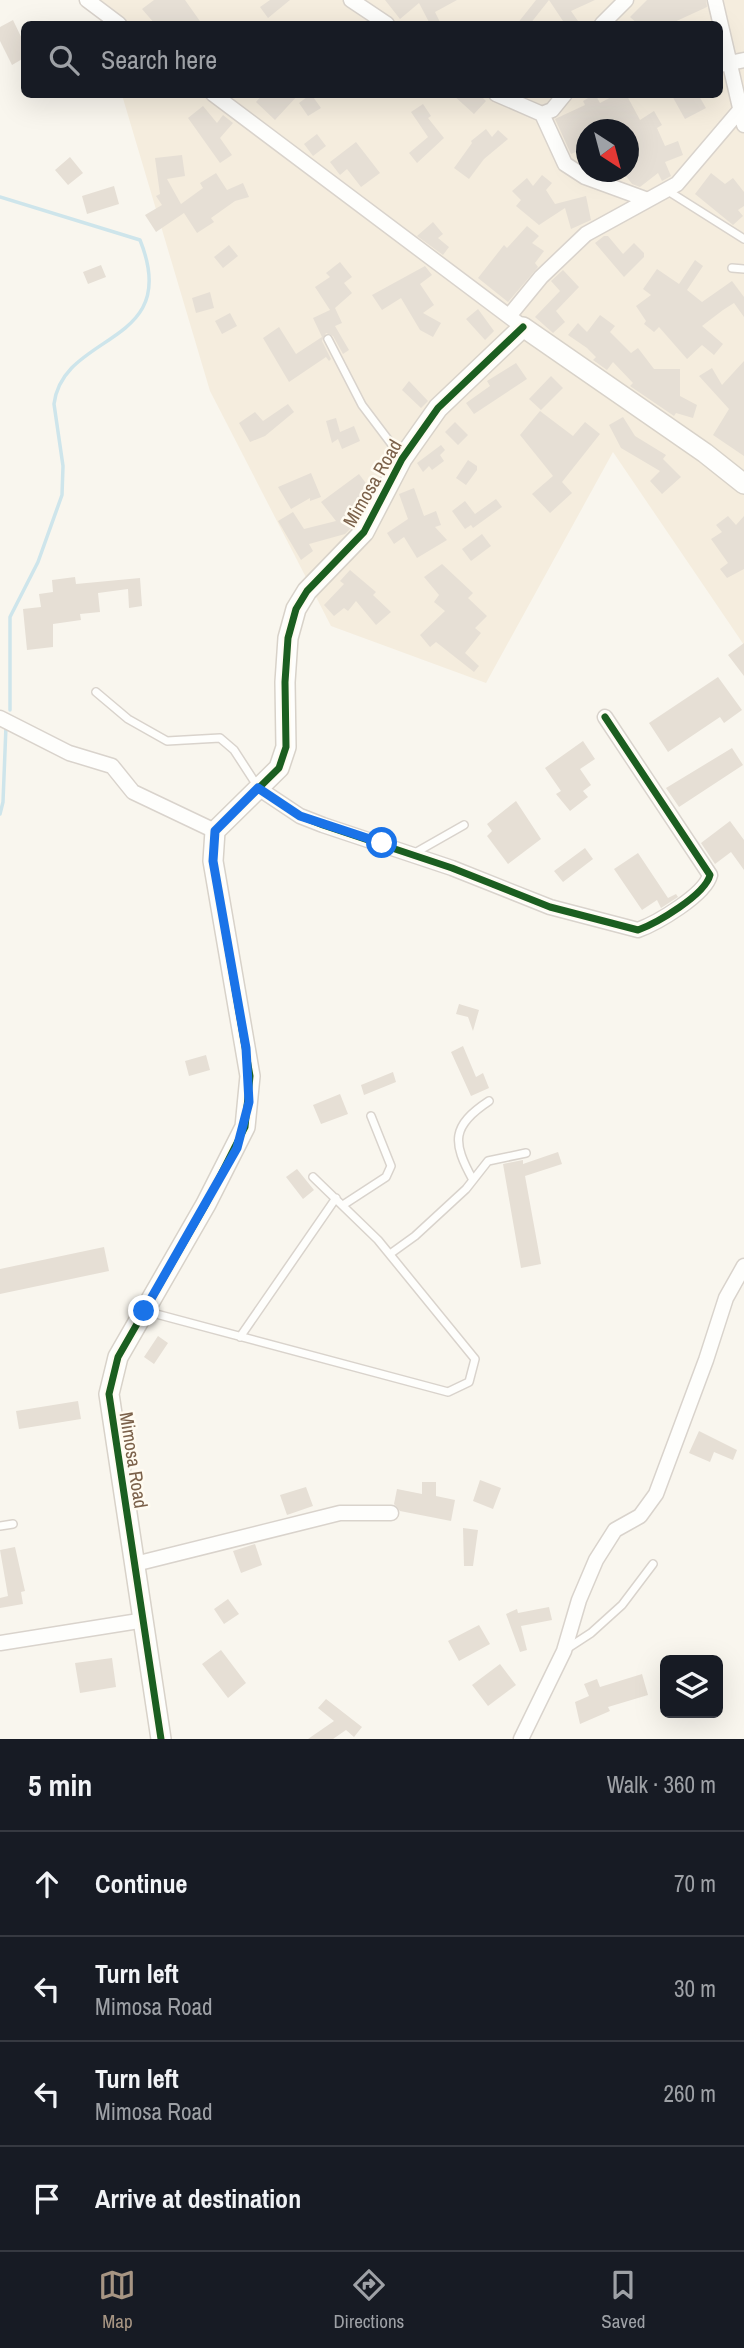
<!DOCTYPE html>
<meta charset="utf-8">
<style>
:root{--surface:#171b24;--page:#20242c;--text:#f1f3f6;--muted:#9ea1a6;--line:#363941;--accent:#a79583}
body{margin:0;font-family:"Archivo Narrow",sans-serif;background:var(--page);color:var(--text)}
.controls{position:absolute;right:21px;bottom:21px;display:grid;overflow:hidden;border-radius:10px;box-shadow:0 7px 28px #0002}
.controls button{width:63px;height:63px;display:grid;place-items:center;padding:0;border:0;border-bottom:2px solid var(--line);background:var(--surface);color:var(--text);font:35px sans-serif}
.compass{position:absolute;left:576px;top:119px;width:63px;height:63px;border-radius:50%;background:var(--surface);box-shadow:0 7px 28px #0002;rotate:144deg}
.stop{position:absolute;width:21px;height:21px;margin:-16px;border:5px solid #1a73e8;border-radius:50%;background:#fff}
.stop.end{background:#1a73e8;border-color:#fff;box-shadow:0 2px 7px #0008}
.list{margin:0;padding:0;list-style:none}
h2{display:flex;justify-content:space-between;align-items:center;height:91px;margin:0;padding:0 28px;font-size:30px}
h2 small{font-size:23px;font-weight:400;color:var(--muted)}
.list li{display:grid;grid-template-columns:46px 1fr auto;gap:21px;align-items:center;box-sizing:border-box;height:105px;padding:0 28px;border-top:2px solid var(--line)}
.list b{display:block;font-size:26px;white-space:nowrap}
.list p{margin:0;font-size:23px;white-space:nowrap;color:var(--muted)}
.list em{font-size:23px;font-style:normal;color:var(--muted)}
.icon{flex:none;width:38px;height:38px;fill:none;stroke:currentColor;stroke-width:2;stroke-linecap:round;stroke-linejoin:round}
.map{position:relative;flex:none;width:744px;height:1739px;overflow:hidden}
.search{position:absolute;background:var(--surface);box-shadow:0 7px 28px #0002;left:21px;right:21px;top:21px;height:77px;display:flex;align-items:center;gap:18px;box-sizing:border-box;padding:0 24px;border-radius:10px;color:var(--muted);font-size:26px}
.sheet{height:511px;background:var(--surface)}
nav{display:flex;justify-content:space-around;align-items:center;box-sizing:border-box;height:98px;border-top:2px solid var(--line);background:var(--surface);font-size:19px;color:var(--muted)}
nav a{display:grid;justify-items:center;gap:4px}
nav .on{color:var(--accent)}
.map>svg:first-child{display:block}
</style>
<div class="map">
<svg width="744" height="1739" viewBox="0 0 744 1739">
<rect width="100%" height="100%" fill="#f9f6ee"/>
<path fill="#f5edde" fill-rule="evenodd" d="M94 0H744V645L613 452 486 683 331 626 210 391 122 95 720 94V24H101ZM586 130H628V172H586Z"/>
<g fill="none" stroke-linecap="round" stroke-linejoin="round">
<path stroke="#cee5eb" stroke-width="3.5" d="M0 197 140 240C183 347 63 331 54 404L63 466 62 495 38 562 10 617V710
M0 814 3 802 6 726"/>
</g>
<path fill="#e6dfd5" d="M154 0H185L202 24H155L142 9Z
M270 0H290L268 18 260 7Z
M385 0H457L435 12 441 24H430L419 3 400 19Z
M536 0H595L571 11 580 24H565L549 0 530 24H517Z
M647 0H706L707 7 670 24H638L630 17Z
M13 20 24 43V58L12 65 0 41V27Z
M263 94H299L275 120 256 102Z
M311 94 321 108 308 116 299 103Z
M452 94H479L486 101 474 114Z
M595 94 600 103 617 94H626L640 120 654 111 662 125 657 128 665 146 678 141 683 155 665 162 671 176 662 181 658 173 640 187 632 184 623 172H628V130H623L618 122 602 130H586V166L578 151 571 154 555 119 585 105 583 101Z
M671 94H698L706 108 685 119Z
M423 104 431 116 428 118 444 138 417 163 409 153 428 137 411 112Z
M203 106 217 123 223 115 233 123 220 138 232 155 220 163 188 118Z
M486 129 492 137 498 130 508 139 484 159 469 179 454 168 472 143 471 141Z
M317 134 326 146 313 156 304 144Z
M356 142 380 173 361 187 347 169 340 175 330 162Z
M182 155 185 176 167 179 181 204 203 188 200 183 216 173 227 190 243 183 249 197 235 201 211 218 214 222 197 233 184 213 156 232 145 215 162 205 156 196 160 194 155 158Z
M70 157 83 173 68 185 55 170Z
M711 173 725 184 733 178 744 192V206L738 210 743 216 733 225 695 194Z
M542 175 552 183 546 190 555 204 586 196 591 220 571 229 565 208 539 225 516 206 521 200 512 191 527 178 533 186Z
M114 186 119 204 87 214 82 196Z
M433 222 443 234 438 238 449 247 443 255 417 236Z
M527 226 539 236 532 243 544 251 535 263 538 267 508 302 478 278 504 245 507 248Z
M604 236H608L623 254 634 243 644 253V257L624 277 595 243Z
M229 245 238 256 223 268 214 257Z
M695 260 703 266 687 290 702 302 732 281 744 297V317L734 303 723 310 702 326 723 344 714 355 702 345 687 359 659 327 654 332 644 324 646 321 636 306 651 295 643 289 657 269 679 284Z
M340 262 352 277 344 283 352 293 335 308 342 323 335 326 349 350 343 354 333 336 326 333 322 341 331 359 329 361 326 357 289 382 263 338 279 327 296 354 322 337 313 318 330 310 315 287 330 277 326 273Z
M101 265 106 277 88 284 83 272Z
M425 266 432 275 420 284 434 305 423 313 441 323 433 337 420 330 401 298 382 310 372 295Z
M563 270 579 287 556 311 565 322 553 333 535 317 560 291 551 281Z
M210 292 214 308 196 313 192 298Z
M478 309 494 331 485 340 466 319Z
M230 313 237 326 222 334 215 321Z
M600 315 615 326 610 332 631 353 638 348 654 369H680V396L697 405 693 418 676 413 674 416 630 386 633 383 613 362 607 370 593 360 596 357 587 348 568 335 578 323 587 332Z
M744 361V456L713 435 729 409 699 376 712 368 722 385Z
M516 363 527 379 474 414 466 403 490 386 487 381Z
M551 376 563 388 541 410 529 399Z
M409 381 428 401 421 408 402 390Z
M288 404 294 412 265 436 250 442 239 423 255 412 263 421Z
M540 411 573 436 585 422 600 434 562 482 572 493 550 513 532 494 553 476 520 435Z
M623 417 635 436 666 455 663 459 681 477 662 494 650 481 660 471 621 448 609 425Z
M336 418 340 432 354 426 360 441 342 449 338 439 332 443 326 421Z
M455 422 468 435 458 445 445 432Z
M441 445 445 450 440 455 444 461 432 470 429 466 423 472 417 463Z
M468 460 477 466V470L466 485 456 478Z
M311 473 321 497 310 501V498L291 509 278 487Z
M359 474 371 490 357 500 360 505 349 513 352 527 345 534 309 544 313 551 301 560 278 521 293 512 304 529 336 521 321 502Z
M414 488 424 516 436 511 441 525 435 527 447 540 417 558 404 537 394 544 387 533 408 519 399 494Z
M496 499 502 507 473 528 471 525 465 529 452 511 465 501 475 514Z
M728 516 736 525 744 516V569L727 578 720 569 728 563 711 539 722 532 716 525Z
M482 534 491 546 471 561 462 549Z
M442 564 473 593 468 598 487 616 475 628 481 633 465 653 479 666 474 672 436 642 430 647 420 635 445 611 434 602 439 595 424 577Z
M350 570 376 592 373 595 391 612 376 625 356 601 348 611 344 608 334 616 324 605 344 584 340 581Z
M75 577 76 584 140 578 142 606 129 608 128 589 98 593 100 612 80 614 81 620 53 624V647L27 650 23 609 41 607 39 594 53 592 52 580Z
M744 643V676L728 655Z
M718 677 742 710 724 723 720 717 668 752 649 723Z
M583 741 595 759 580 769 591 785 583 791 588 797 570 811 556 794 561 791 545 768Z
M732 748 743 765 679 807 666 788Z
M516 801 541 839 508 864 487 836 492 831 487 824Z
M730 821 744 840V870L731 852 715 864 701 843Z
M585 848 593 859 563 882 554 871Z
M638 853 668 898 676 894 678 897 661 908 657 900 642 910 614 869Z
M459 1004 479 1010 473 1031 468 1017 456 1014Z
M463 1046 476 1077 483 1073 489 1088 471 1096 451 1052Z
M206 1055 210 1070 189 1076 185 1061Z
M393 1072 396 1082 364 1095 361 1085Z
M340 1094 348 1114 321 1124 313 1105Z
M558 1152 562 1164 525 1176 541 1264 521 1268 503 1164 523 1160V1164Z
M297 1169 314 1190 303 1199 286 1177Z
M104 1247 109 1271 0 1294V1269Z
M158 1336 168 1343 154 1364 144 1357Z
M78 1401 81 1419 19 1429 16 1411Z
M699 1431 737 1450 733 1460 714 1452 710 1462 689 1453Z
M480 1480 501 1488 493 1509 473 1501Z
M422 1482H436V1496L455 1500 451 1521 400 1511 394 1504 397 1489 422 1494Z
M306 1487 313 1506 287 1515 280 1495Z
M463 1528 478 1530 473 1566H464Z
M255 1544 262 1565 241 1573 233 1551Z
M15 1547 25 1591 21 1592 23 1604 0 1608V1598L8 1596 0 1550Z
M228 1599 239 1614 224 1624 214 1609Z
M549 1607 552 1620 521 1626 527 1650 520 1652 506 1614 517 1609 518 1613Z
M479 1625 490 1644 459 1661 448 1641Z
M221 1650 246 1683 228 1698 202 1664Z
M112 1658 116 1687 80 1693 75 1663Z
M500 1664 516 1685 488 1706 472 1685Z
M642 1674 648 1695 608 1707 610 1711 580 1724 575 1702 589 1696 584 1684 597 1679 600 1687Z
M326 1699 362 1727 354 1737 346 1730 333 1739H308L334 1721 318 1708Z"/>
<g fill="none" stroke-linecap="round" stroke-linejoin="round">
<defs>
<path id="lane" d="M668 191 744 239
M732 268 744 269
M328 339 362 405 402 458
M96 692 128 719 167 741 220 738 234 750 258 787
M413 854 464 825
M473 1180C452 1142 451 1126 489 1101
M343 1205 386 1177 391 1166 371 1116
M390 1254 415 1236 466 1189 488 1161 526 1153
M145 1311 448 1392 469 1382 475 1359 378 1240 313 1177
M240 1337 336 1198
M0 1526 13 1524
M568 1648 591 1633 622 1605 653 1564"/>
<path id="street" d="M87 0 119 24
M351 0 387 24
M715 0 744 125
M602 24 626 0
M720 65 744 60
M213 94 523 327
M496 94 542 114 552 110 565 94
M542 114 565 164 585 177 648 200
M509 316 541 277 586 234 677 184 740 110
M0 718 69 753 112 766 133 792 215 831
M258 788 300 816 323 825 452 868 550 907 638 930C657 923 705 895 710 875L605 717
M135 1564 340 1513H391
M0 1643 145 1620
M521 1739 564 1651 579 1600 596 1560 615 1530 640 1516 656 1494 706 1360 726 1298 744 1266"/>
<path id="secondary" d="M161 1739 109 1394 118 1357 206 1204 245 1127 250 1076 213 861 215 831 279 768 286 747 285 682 288 638 296 609 307 591 364 532 402 459 438 408 523 327 705 453 744 484"/>
</defs>
<use href="#lane" stroke="#d9d3cc" stroke-width="10"/>
<use href="#street" stroke="#d9d3cc" stroke-width="17"/>
<use href="#secondary" stroke="#d8d2c9" stroke-width="22"/>
<use href="#lane" stroke="#fefefc" stroke-width="7"/>
<use href="#street" stroke="#fefefc" stroke-width="14"/>
<use href="#secondary" stroke="#fefefc" stroke-width="19"/>
<defs>
<path id="cycleway" d="M258 788 300 816 323 825 452 868 550 907 638 930C657 923 705 895 710 875L605 717
M161 1739 109 1394 118 1357 206 1204 245 1127 250 1076 213 861 215 831 279 768 286 747 285 682 288 638 296 609 307 591 364 532 402 459 438 408 523 327"/>
</defs>
<use href="#cycleway" stroke="#fffbf1" stroke-width="11"/>
<use href="#cycleway" stroke="#1b5e20" stroke-width="7"/>
</g>
<g fill="none" stroke-linecap="round" stroke-linejoin="round">
<path stroke="#1a73e8" stroke-width="9" d="M144 1311 237 1148 249 1102 246 1048 213 861 215 831 258 788 300 816 382 843"/>
</g>
<g text-anchor="middle" stroke-width="5" stroke-linejoin="round" paint-order="stroke">
<g font-size="19" fill="#7b614a" stroke="#fffbf1">
<text transform="translate(372 483) rotate(-60)" y="7">Mimosa Road</text>
<text transform="translate(134 1460) rotate(81)" y="7">Mimosa Road</text>
</g>
</g>
</svg>
<div class="controls">
<button><svg class="icon" aria-label="layers" viewBox="0 0 24 24"><path d="M12 4l9 5-9 5-9-5zM3 14l9 5 9-5"/></svg></button>
</div>
<svg class="compass" viewBox="-18 -18 36 36"><path d="M0-13l5 13h-10z" fill="#e53935"/><path d="M0 13l5-13h-10z" fill="#9ea1a6"/></svg>
<div class="stop" style="left:382px;top:843px"></div>
<div class="stop end" style="left:144px;top:1311px"></div>
<div class="search"><svg class="icon" aria-label="search" viewBox="0 0 24 24"><circle cx="10" cy="10" r="6"/><path d="M15 15l6 6"/></svg>Search here</div>
</div>
<section class="sheet">
<h2>5 min<small>Walk · 360 m</small></h2>
<ul class="list">
<li><svg class="icon" aria-label="ahead" viewBox="0 0 24 24"><path d="M12 20V5M6 11l6-6 6 6"/></svg><div><b>Continue</b></div><em>70 m</em></li>
<li><svg class="icon" aria-label="left" viewBox="0 0 24 24"><path d="M17 20v-9H6M10 6l-5 5 5 5"/></svg><div><b>Turn left</b><p>Mimosa Road</p></div><em>30 m</em></li>
<li><svg class="icon" aria-label="left" viewBox="0 0 24 24"><path d="M17 20v-9H6M10 6l-5 5 5 5"/></svg><div><b>Turn left</b><p>Mimosa Road</p></div><em>260 m</em></li>
<li><svg class="icon" aria-label="arrive" viewBox="0 0 24 24"><path d="M6 21V4h12l-3 4 3 4H6"/></svg><div><b>Arrive at destination</b></div></li>
</ul>
</section>
<nav>
<a class="on"><svg class="icon" aria-label="map" viewBox="0 0 24 24"><path d="M3 6l6-2 6 2 6-2v14l-6 2-6-2-6 2zM9 4v14M15 6v14"/></svg>Map</a>
<a><svg class="icon" aria-label="directions" viewBox="0 0 24 24"><path d="M12 3l9 9-9 9-9-9zM9 14v-3h6M13 9l2 2-2 2"/></svg>Directions</a>
<a><svg class="icon" aria-label="saved" viewBox="0 0 24 24"><path d="M7 4h10v16l-5-4-5 4z"/></svg>Saved</a>
</nav>
